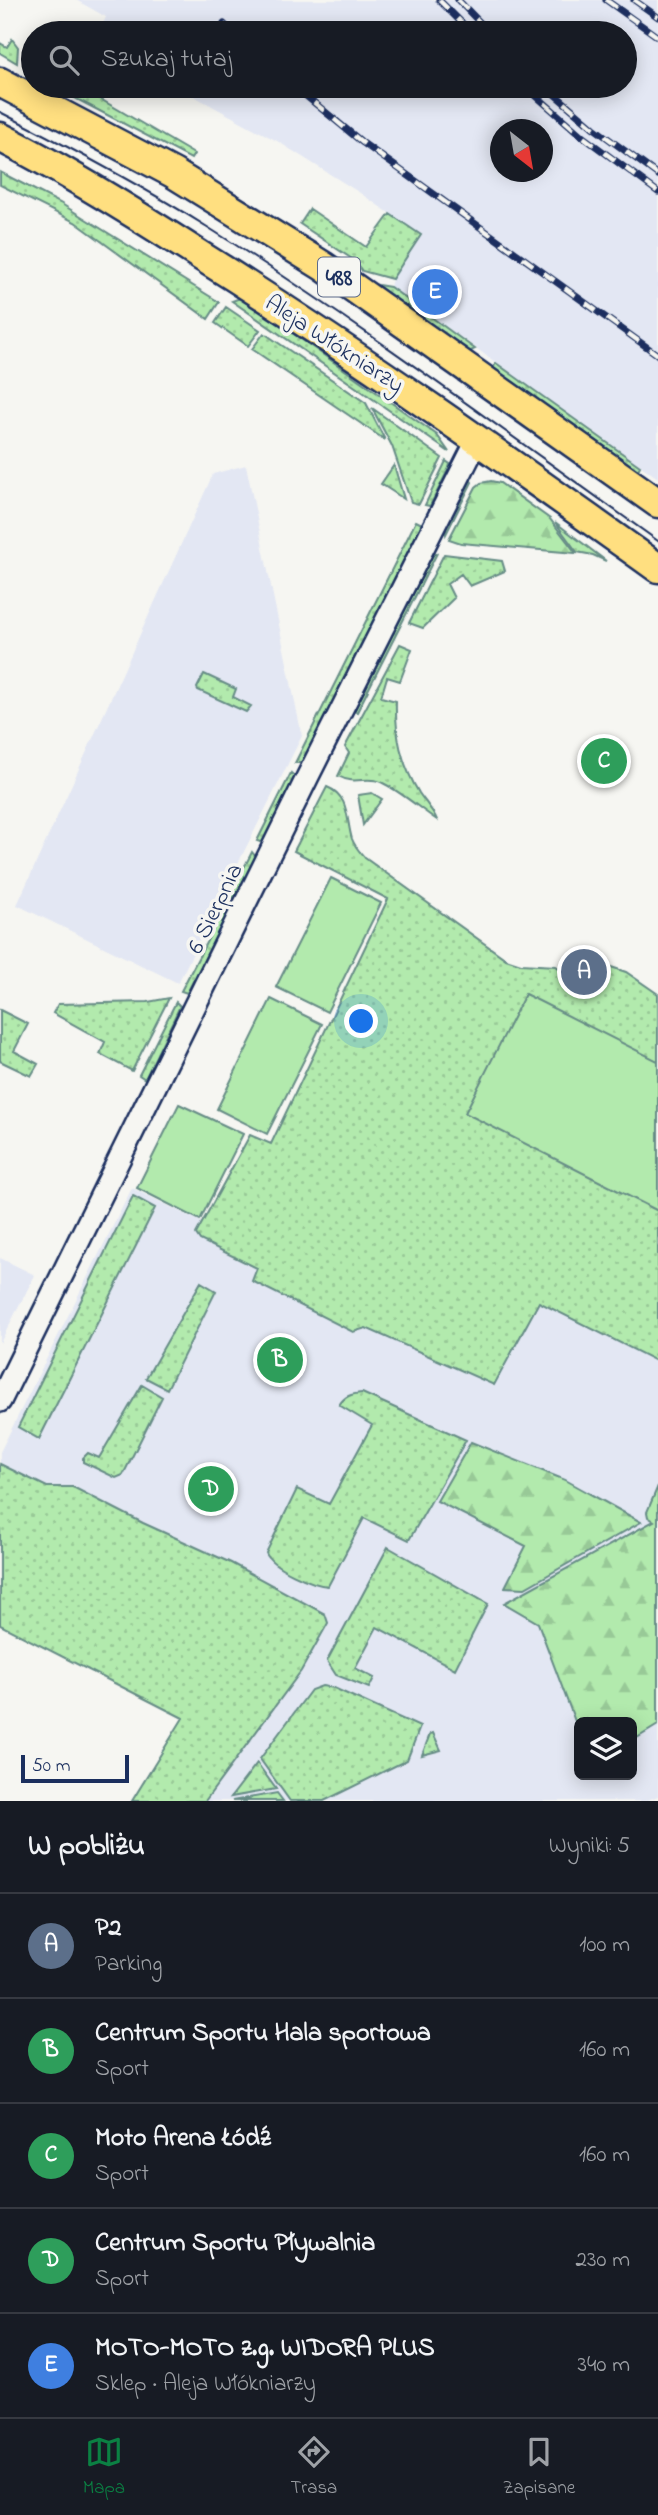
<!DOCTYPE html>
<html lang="pl">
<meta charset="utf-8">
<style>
:root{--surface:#171b24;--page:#20242c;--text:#f1f3f6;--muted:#9ea1a6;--line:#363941;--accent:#0b8043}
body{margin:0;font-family:"Indie Flower",sans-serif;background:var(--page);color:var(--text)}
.controls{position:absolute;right:21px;bottom:21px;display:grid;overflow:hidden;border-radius:10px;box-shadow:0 4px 18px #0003}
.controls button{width:63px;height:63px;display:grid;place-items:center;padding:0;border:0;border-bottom:2px solid var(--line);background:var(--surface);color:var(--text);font:35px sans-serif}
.compass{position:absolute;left:490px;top:119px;width:63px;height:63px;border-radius:50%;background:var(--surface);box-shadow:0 4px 18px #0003;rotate:149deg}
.scale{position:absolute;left:21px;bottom:18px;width:108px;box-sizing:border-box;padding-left:7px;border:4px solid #1b2f5e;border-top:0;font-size:19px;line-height:24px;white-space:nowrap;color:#1b2f5e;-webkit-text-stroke:5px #f6f6f2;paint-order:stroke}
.you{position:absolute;left:362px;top:1022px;width:24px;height:24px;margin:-18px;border:5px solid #fff;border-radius:50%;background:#1a73e8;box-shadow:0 0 0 10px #1a73e833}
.badge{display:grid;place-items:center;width:46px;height:46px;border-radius:50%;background:var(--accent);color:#fff;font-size:23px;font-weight:700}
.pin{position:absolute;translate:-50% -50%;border:4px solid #fff;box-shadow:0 2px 7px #0006}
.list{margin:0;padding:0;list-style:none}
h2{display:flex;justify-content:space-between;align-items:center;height:91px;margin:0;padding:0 28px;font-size:30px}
h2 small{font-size:23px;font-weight:400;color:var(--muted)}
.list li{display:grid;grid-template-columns:46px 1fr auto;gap:21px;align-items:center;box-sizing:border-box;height:105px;padding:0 28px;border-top:2px solid var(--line)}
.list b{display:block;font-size:26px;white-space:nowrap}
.list p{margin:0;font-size:23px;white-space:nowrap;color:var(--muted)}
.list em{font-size:23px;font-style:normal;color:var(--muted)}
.icon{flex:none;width:38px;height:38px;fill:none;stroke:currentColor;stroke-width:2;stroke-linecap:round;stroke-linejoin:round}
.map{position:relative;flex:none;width:658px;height:1801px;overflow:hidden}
.search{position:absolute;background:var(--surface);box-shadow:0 4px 18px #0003;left:21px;right:21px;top:21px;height:77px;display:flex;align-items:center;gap:18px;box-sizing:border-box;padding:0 24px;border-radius:38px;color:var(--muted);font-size:26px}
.sheet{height:616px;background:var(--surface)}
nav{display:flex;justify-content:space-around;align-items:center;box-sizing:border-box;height:98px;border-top:2px solid var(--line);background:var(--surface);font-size:19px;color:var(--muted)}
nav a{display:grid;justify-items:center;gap:4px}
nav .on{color:var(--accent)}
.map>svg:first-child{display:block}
</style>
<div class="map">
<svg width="658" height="1801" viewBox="0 0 658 1801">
<defs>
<pattern id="grass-dots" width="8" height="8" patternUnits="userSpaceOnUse" patternTransform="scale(1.75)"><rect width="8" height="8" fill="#b2eaad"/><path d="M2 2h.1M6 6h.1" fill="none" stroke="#98c997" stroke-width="1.8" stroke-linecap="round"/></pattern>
<pattern id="forest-firs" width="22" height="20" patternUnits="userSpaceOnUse" patternTransform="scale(1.75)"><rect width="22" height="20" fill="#b2eaad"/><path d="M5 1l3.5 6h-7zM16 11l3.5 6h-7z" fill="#98c997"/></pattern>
</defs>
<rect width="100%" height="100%" fill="#f6f6f2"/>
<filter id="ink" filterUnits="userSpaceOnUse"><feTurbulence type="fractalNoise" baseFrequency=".0143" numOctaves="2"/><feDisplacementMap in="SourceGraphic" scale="14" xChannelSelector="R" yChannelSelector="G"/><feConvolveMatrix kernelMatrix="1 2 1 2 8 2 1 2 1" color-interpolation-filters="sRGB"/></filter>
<g filter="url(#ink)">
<path fill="#e3e7f3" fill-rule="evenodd" d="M76 0H658V478L390 287 392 279 421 235 360 193 277 141 175 86H625V33H99L106 17ZM500 130H542V172H500Z
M246 465 302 736 178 983 17 905 213 474Z
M132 1188 503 1370 544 1289 658 1337V1796L645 1801H132L184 1718 64 1657 73 1487H47L0 1464V1452ZM579 1722H632V1775H579Z
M0 1258 35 1275 0 1343Z"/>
<path fill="url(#grass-dots)" stroke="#668c86" stroke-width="2" d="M12 39 18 47 17 63 0 53V43L7 47Z
M52 86H78L194 154 191 159Z
M0 172 60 203 219 302 208 319 75 222 0 185Z
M310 209 366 247 390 214 421 235 392 279 362 271 355 261 300 224Z
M372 284 390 287 475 349 469 352 461 349Z
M240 298 247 301 437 435 449 452 232 301Z
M226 307 260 330 248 346 215 323Z
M264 333 366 403 385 440 252 349Z
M496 363 640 466 637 472 492 370Z
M372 408 442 458 419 504 411 502 392 446Z
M446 461 450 464 449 468 430 506 425 505Z
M394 465 404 499 381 484Z
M469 478 472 482 446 534 445 525Z
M416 521 422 524 302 763H295Z
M555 522 606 561 593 555 577 552Z
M437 553 357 712 353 711 430 555Z
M444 554 502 561 505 571 470 586 461 574 447 584 454 598 423 628 409 623Z
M400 644 412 649 400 681 387 677 381 697 396 701C395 735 401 763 419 793 425 802 434 812 437 820 419 808 400 791 381 782 366 775 356 786 338 776L349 753 345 747Z
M204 674 236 689 233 697 251 706 246 712 198 690 197 688Z
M291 773 295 777 263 843 257 841Z
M327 787C350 796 346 820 352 839 355 847 360 852 365 858L506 959 521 964 556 966 574 979H602V964L626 972 658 994V1362L539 1302 494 1385 366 1328 353 1332 252 1281 257 1268 200 1240 196 1234 250 1135 271 1144 388 899 294 851Z
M372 793 382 799 363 825 358 795Z
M252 852 256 857 235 898 229 897Z
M223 910 227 915 187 993 181 991Z
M169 998 132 1071 100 1054 105 1042 53 1013 58 1004 148 1002Z
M176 1002 180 1006 145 1079 139 1075Z
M0 1010 28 1024 14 1051 38 1064 31 1076 0 1061Z
M133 1196 155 1208 39 1439 18 1427Z
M201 1282 216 1291 167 1389 146 1378Z
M142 1385 162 1397 123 1475 116 1478 83 1462V1458L88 1453 99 1458Z
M362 1393 466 1440 409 1540 364 1518 328 1586C313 1585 271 1567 266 1553L297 1489 329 1504 372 1425 339 1405C345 1396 351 1394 362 1393Z
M0 1464 47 1487H73L143 1523 231 1563 325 1614 328 1623 301 1671 205 1801H132L183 1718 0 1625Z
M388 1547 488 1604 455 1669 377 1627 355 1668 374 1678 369 1688 336 1675 327 1661Z
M322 1686 334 1688 420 1727 407 1760 324 1801H290L260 1759 311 1690Z
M433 1733 441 1750 422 1755 430 1734Z
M257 1763 276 1789 231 1797Z
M277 1793 283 1801H232Z"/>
<path fill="url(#forest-firs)" stroke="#668c86" stroke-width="2" d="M491 481 500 483 550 519 576 553 461 543 449 539 476 487 481 483Z
M471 1442 565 1480 641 1522 525 1588 505 1587 526 1546 437 1501Z
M658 1486V1725L632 1741V1722H579V1732L538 1623 504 1603 654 1521 648 1517 647 1512Z"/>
<path fill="#b2eaad" stroke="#668c86" stroke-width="2" d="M331 878 381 903 327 1012 276 987Z
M525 994 658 1061V1211L465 1113Z
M271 999 322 1024 267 1134 217 1109Z
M179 1104 243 1134 200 1220 137 1188Z"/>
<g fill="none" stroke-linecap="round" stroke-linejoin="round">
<defs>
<path id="minor" d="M0 1401 308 776 478 439"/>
<path id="major" d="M0 82 173 173 323 266 658 503
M0 137C69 172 136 214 201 256 358 354 508 461 658 568"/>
</defs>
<use href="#minor" stroke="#1b2f5e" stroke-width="26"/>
<use href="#major" stroke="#1b2f5e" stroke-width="33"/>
<use href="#minor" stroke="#f6f6f2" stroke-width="21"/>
<use href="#major" stroke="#ffdf80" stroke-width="28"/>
<path stroke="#1b2f5e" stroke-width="2" d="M0 112C71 148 141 185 209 228 363 325 509 435 658 541"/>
<defs>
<path id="rail" d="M439 0 472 33
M458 0 490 33
M606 0 658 37
M634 0 658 17
M224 24 233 33
M294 86 363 143 658 355
M525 86 582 136 658 192
M545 86 594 128 658 175"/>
</defs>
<use href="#rail" stroke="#1b2f5e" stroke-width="7"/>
<use href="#rail" stroke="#f6f6f2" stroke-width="4.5" stroke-dasharray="13" stroke-linecap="butt"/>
</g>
</g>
<g text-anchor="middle" stroke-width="7" stroke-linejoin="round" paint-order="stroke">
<rect fill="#f6f6f2" stroke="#5d6b8a" stroke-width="2" x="318" y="257.5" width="42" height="39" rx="5"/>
<g font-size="23" font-weight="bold" fill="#1b2f5e">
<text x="339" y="285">488</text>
</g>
<g font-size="24" fill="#1b2f5e" stroke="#f6f6f2">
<text transform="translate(335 343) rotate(33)" y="8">Aleja Włókniarzy</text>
<text transform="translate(214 908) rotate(-64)" y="8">6 Sierpnia</text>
</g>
</g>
</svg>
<div class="controls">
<button><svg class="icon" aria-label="layers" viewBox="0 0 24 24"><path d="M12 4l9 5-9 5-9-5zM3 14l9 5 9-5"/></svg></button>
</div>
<svg class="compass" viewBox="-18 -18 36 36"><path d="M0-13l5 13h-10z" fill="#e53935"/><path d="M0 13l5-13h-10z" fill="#9ea1a6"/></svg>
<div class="scale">50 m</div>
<div class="you"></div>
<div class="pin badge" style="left:584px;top:972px;background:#5c6f8a">A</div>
<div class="pin badge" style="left:280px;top:1360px;background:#2e9e5b">B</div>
<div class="pin badge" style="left:604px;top:761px;background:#2e9e5b">C</div>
<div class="pin badge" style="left:211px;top:1489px;background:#2e9e5b">D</div>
<div class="pin badge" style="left:435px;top:292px;background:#3f7fe0">E</div>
<div class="search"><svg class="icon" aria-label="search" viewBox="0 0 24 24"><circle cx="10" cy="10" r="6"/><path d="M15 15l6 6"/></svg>Szukaj tutaj</div>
</div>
<section class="sheet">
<h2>W pobliżu<small>Wyniki: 5</small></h2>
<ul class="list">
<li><span class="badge" style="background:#5c6f8a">A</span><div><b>P2</b><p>Parking</p></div><em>100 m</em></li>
<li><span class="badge" style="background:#2e9e5b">B</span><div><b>Centrum Sportu Hala sportowa</b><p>Sport</p></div><em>160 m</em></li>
<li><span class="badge" style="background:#2e9e5b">C</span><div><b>Moto Arena Łódź</b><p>Sport</p></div><em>160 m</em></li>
<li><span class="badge" style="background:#2e9e5b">D</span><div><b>Centrum Sportu Pływalnia</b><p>Sport</p></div><em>230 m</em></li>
<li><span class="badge" style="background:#3f7fe0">E</span><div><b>MOTO-MOTO z.g. WIDORA PLUS</b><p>Sklep · Aleja Włókniarzy</p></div><em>340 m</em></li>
</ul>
</section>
<nav>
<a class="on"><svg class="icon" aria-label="map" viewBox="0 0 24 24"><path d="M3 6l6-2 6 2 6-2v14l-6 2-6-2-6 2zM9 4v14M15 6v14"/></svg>Mapa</a>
<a><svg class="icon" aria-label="directions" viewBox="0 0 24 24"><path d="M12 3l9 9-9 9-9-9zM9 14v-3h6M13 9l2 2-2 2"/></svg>Trasa</a>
<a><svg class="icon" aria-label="saved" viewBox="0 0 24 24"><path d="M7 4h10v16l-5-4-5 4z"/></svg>Zapisane</a>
</nav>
